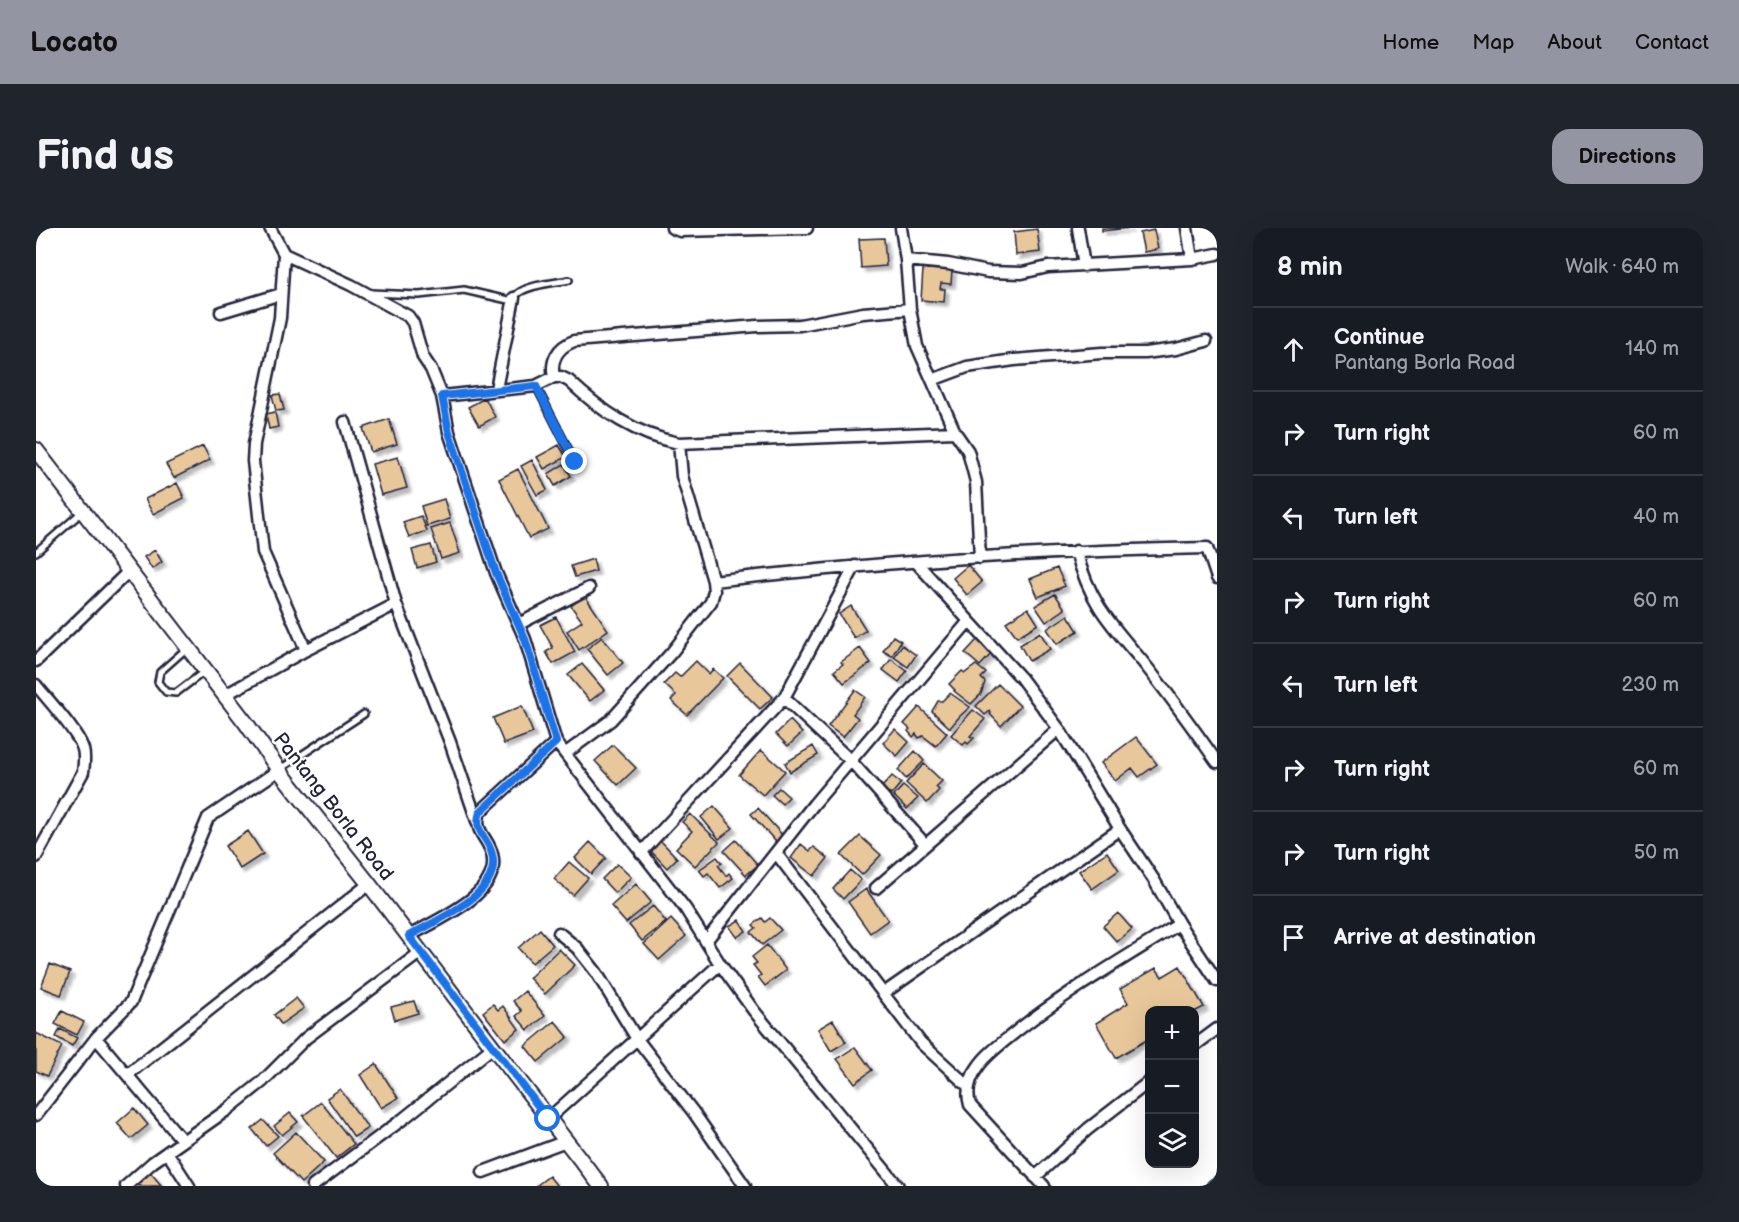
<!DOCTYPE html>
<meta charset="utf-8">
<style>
:root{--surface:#171b24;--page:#20242c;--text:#f1f3f6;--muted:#9ea1a6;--line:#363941;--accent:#9495a2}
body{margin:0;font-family:"Balsamiq Sans",sans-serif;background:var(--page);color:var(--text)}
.controls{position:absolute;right:18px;bottom:18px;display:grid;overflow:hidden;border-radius:12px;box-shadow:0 6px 24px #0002}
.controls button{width:54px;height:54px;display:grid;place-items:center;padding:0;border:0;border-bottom:2px solid var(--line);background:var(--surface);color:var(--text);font:30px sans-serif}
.stop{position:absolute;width:18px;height:18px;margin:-14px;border:4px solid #1a73e8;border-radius:50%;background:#fff}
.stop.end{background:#1a73e8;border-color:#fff;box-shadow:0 2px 6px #0008}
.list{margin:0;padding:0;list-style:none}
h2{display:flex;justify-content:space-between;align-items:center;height:78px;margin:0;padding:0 24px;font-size:26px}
h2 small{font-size:20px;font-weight:400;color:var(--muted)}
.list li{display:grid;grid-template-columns:39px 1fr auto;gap:18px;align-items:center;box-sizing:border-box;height:84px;padding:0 24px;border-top:2px solid var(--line)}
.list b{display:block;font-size:22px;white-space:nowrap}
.list p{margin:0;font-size:20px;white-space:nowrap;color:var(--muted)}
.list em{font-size:20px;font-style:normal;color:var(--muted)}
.icon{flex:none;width:33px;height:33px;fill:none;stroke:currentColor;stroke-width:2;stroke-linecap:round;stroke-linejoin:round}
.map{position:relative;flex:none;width:1181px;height:958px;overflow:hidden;border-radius:18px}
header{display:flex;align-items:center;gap:36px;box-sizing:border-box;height:84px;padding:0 30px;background:var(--accent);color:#111}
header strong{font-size:28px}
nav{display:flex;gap:33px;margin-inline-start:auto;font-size:21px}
.intro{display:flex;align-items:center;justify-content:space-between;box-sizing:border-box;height:144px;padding:0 36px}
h1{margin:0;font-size:42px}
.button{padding:15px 27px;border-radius:18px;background:var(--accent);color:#111;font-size:21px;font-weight:700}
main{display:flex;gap:36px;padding:0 36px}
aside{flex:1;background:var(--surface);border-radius:18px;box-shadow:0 6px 24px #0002}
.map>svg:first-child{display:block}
</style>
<header>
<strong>Locato</strong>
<nav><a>Home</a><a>Map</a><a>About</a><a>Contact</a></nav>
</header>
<div class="intro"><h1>Find us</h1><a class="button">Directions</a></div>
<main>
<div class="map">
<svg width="1181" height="958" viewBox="0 0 1181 958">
<defs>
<filter id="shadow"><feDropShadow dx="4" dy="4" stdDeviation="1.5" flood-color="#0004"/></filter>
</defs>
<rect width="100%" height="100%" fill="#fff"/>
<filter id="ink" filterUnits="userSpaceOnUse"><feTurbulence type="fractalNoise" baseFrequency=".0167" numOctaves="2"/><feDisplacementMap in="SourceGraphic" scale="12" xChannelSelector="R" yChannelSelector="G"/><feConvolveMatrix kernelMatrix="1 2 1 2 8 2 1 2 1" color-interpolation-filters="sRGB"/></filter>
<g filter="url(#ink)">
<path fill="#e8c79a" stroke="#22223b" stroke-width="1.5" filter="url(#shadow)" d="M1066 0H1095L1066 3Z
M1001 1 1004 24 980 27 978 4Z
M1118 2 1122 21 1108 24 1104 5Z
M848 10 850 38 825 40 823 11Z
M887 41 916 42 915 56 905 55 904 61H909L908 74 885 72Z
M244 166 248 182 240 183 236 167Z
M449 170 459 189 443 198 432 179Z
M239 184 242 199 233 201 230 186Z
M353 191 361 216 335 224 327 200Z
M523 217 530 229 508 241 501 229Z
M167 218 174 232 138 250 130 236Z
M362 229 371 260 345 267 336 236Z
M496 232 511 262 501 267 485 238Z
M528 236 535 248 519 258 512 246Z
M482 241 512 301 493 310 463 251Z
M141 255 148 270 117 286 109 271Z
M408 271 414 291 391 298 385 278Z
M385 288 391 303 373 309 367 294Z
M414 295 424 325 405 331 395 301Z
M395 317 400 334 381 340 376 322Z
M119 322 126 334 116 341 108 329Z
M557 331 560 343 539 349 535 338Z
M932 337 946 354 931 367 917 350Z
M1021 340 1029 358 1002 369 994 351Z
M1019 366 1029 381 1010 394 999 378Z
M1019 366 1029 381 1010 394 999 378Z
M549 368 572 402 543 422 531 403 546 393 535 378Z
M815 378 830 402 818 410 803 386Z
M992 380 1002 396 981 409 970 394Z
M1032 387 1042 403 1021 416 1011 401Z
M520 389 539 424 517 436 510 424 517 420 504 397Z
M1004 404 1014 421 993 433 984 417Z
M857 408 865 413 856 428 847 423Z
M566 409 587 435 572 447 551 421Z
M941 412 956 425 944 438 929 425Z
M866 417 880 427 872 439 858 429Z
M824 420 835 435 808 455 798 443 807 436 805 434Z
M855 431 871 443 863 454 847 442Z
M660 433 673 446 677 441 687 450 651 487 635 472 640 467 628 456 639 445 644 449Z
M704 435 737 469 724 481 691 448Z
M546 436 568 462 554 473 532 447Z
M940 437 950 445 945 450 949 454 945 466 935 476 918 463 919 462 913 456 926 443 929 445Z
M962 456 984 478 965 498 954 486 955 485 954 483 949 487 940 478Z
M819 462 829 469 817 486 822 490 807 509 792 498Z
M914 465 934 479 924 488 914 500 896 483 902 473H906Z
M486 478 497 505 468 516 457 490Z
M883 479 911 505 900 518 887 508 883 510 880 506 877 509 872 503 874 501 868 496Z
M937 482 949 491 934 508 938 510 932 516 930 514 927 517 915 507Z
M754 492 766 505 752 518 740 506Z
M859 501 873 514 861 528 847 515Z
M1100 509 1121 536 1103 549 1096 540 1079 553 1065 535Z
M577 517 600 540 582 557 559 533Z
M777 518 782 527 754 544 749 535Z
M725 522 749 543 727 567 703 547Z
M879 523 888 533 870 551 862 542Z
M888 536 906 553 900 559 903 562 891 575 870 555Z
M856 548 865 555 855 567 846 559Z
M867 558 882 570 871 581 858 568Z
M743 560 753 569 746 576 736 567Z
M678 578 697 600 683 611 665 589Z
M722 580 748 609 741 615 715 586Z
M654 586 683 614 659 638 640 620 656 603 646 594Z
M212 603 227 626 204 641 189 618Z
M824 608 845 627 826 647 805 627Z
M623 611 641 630 631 640 613 621Z
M700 612 722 637 710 647 688 623Z
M554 614 570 630 555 646 539 630Z
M765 616 774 623 778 619 792 630 778 648 755 630Z
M1071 624 1083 642 1056 661 1043 643Z
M681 629 686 635 682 637 690 648 693 645 697 650 684 660 672 645 668 648 663 642Z
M533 634 552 650 537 667 518 651Z
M581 636 595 649 579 665 566 651Z
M814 642 825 652 807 671 797 661Z
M600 656 615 674 590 695 575 678Z
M830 661 852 692 834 705 812 674Z
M617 678 630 694 606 713 593 697Z
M1082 685 1096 701 1081 714 1067 698Z
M726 690 729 694 734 690 745 702 726 717 715 704 720 700 717 697Z
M635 691 650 708 623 732 608 716Z
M703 692 710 703 701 709 693 698Z
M504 701 517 717 496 735 482 720Z
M731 717 750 742 729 758 722 749 725 747 717 737 721 735 716 729Z
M523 721 539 737 509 766 493 750Z
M14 736 34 744 25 767 5 759Z
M1144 738 1168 779 1158 784 1114 782V810L1080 830 1060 795 1092 775 1084 761 1120 740 1126 749Z
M489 763 509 788 492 802 480 788 486 783 477 773Z
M260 770 268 780 245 796 238 787Z
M378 773 382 785 359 792 355 779Z
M457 776 462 782 467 778 483 801 469 812 447 784Z
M26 783 48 794 41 807 19 796Z
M797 792 810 814 795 823 782 801Z
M519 793 532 809 502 834 489 818Z
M24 801 41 810 36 818 20 809Z
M0 805 26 818 11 848 0 843Z
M819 819 836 842 819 855 801 831Z
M340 836 362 870 345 880 324 847Z
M304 861 332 900 318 909 291 870Z
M285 874 318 916 300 930 267 888Z
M98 880 112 897 95 911 81 895Z
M254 885 262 894 246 907 238 898Z
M227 892 242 908 230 918 216 901Z
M260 904 288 934 265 955 237 925Z
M114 944 126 958H102L100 956Z
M513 948 521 958H502L501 957Z"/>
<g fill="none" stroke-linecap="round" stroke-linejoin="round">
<defs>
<path id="service" d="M335 65 383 67 428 62 472 72C478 71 479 67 484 64 497 56 518 55 533 52
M500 158 539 234
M0 324 46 284
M150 421 124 444 122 454 130 464 140 465 169 443
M244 541 328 486"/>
<path id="minor" d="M234 0 248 26 315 57 372 88 377 95 387 129 395 141 406 168 413 204 460 345 489 411 520 514 649 680 684 736 718 783 862 958
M636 0 644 3 771 0
M865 0 870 32 874 81
M1042 0 1048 38
M1151 0 1156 31
M870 32 912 36 952 44 986 45 1012 39 1156 31 1181 26
M185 84 245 66
M518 149C514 132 522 119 538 113L721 98 764 97 827 85 874 81 881 118 919 204 932 223 940 254 944 330
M896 152 931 139 978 132 1066 125H1109L1140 121 1170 113
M460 161 478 70
M406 168 500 158 518 149H525L533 153C565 183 600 207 643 215L919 204
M309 194 360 376 414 514 441 593
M643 215 646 248 677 353
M1040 323C1054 375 1073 394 1106 433 1132 465 1157 500 1181 534
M880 334 933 393
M483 396 553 360
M270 422 360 376
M0 433 94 342
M0 457C12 472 42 504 47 521 49 528 48 537 47 544L0 629
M189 467 270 422 227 324 217 233 218 216 244 90 248 26
M748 470 819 338
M530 525 575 492 636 424 675 374 678 363 677 353C841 334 1006 323 1171 320L1181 350
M605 625 748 470 815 533 889 616
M740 625 885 815 932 858
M840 660 1023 501
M523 705 541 720 560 744 601 811 658 885 709 958
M373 708C400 692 467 666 456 626 452 609 437 604 444 584L520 514
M670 713 778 576 933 393 985 450 1023 501 1084 601 1118 652 1143 696 1181 753
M848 765 1084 601
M60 810 146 912
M1158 818 1181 801
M92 846 333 656
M0 887 60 810 95 774 172 590 243 542
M512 891 684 736
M131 924 153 958
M447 944 530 913
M999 949 1052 901 1114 853
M90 958 117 934 191 882 226 854 270 810 385 724
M277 958 367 891 457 819
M1008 958 934 877C930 863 933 851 942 839 951 825 969 813 982 802 1033 762 1089 730 1143 696
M1177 958 1181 955"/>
<path id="tertiary" d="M0 222 210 495 243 542 333 656 457 819 565 958"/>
</defs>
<use href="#service" stroke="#22223b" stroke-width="10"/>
<use href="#minor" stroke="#22223b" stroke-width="15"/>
<use href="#tertiary" stroke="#22223b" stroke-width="18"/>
<use href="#service" stroke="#fff" stroke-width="5"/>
<use href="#minor" stroke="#fff" stroke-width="10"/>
<use href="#tertiary" stroke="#fff" stroke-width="14"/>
</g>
</g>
<g fill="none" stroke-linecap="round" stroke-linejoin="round" filter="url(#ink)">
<path stroke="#1a73e8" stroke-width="8" d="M512 891 373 708C400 692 467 666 456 626 452 609 437 604 444 584L520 514 489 411 460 345 413 204 406 168 500 158 539 234"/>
</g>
<g text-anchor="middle" stroke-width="5" stroke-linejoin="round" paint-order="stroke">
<g font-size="20" fill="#22223b" stroke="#fff">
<text transform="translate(298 578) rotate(52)" y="7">Pantang Borla Road</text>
</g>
</g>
</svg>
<div class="controls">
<button>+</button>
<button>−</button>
<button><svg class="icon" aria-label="layers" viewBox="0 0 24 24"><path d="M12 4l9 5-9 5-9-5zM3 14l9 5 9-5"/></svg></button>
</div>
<div class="stop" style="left:512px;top:891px"></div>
<div class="stop end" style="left:539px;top:234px"></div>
</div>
<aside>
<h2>8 min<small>Walk · 640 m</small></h2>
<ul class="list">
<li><svg class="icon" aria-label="ahead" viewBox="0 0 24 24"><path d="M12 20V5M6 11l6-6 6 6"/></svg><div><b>Continue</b><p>Pantang Borla Road</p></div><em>140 m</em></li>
<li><svg class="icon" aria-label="right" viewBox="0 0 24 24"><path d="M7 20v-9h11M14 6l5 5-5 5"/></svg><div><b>Turn right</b></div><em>60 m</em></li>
<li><svg class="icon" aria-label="left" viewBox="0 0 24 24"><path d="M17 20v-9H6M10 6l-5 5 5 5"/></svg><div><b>Turn left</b></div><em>40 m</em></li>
<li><svg class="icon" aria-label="right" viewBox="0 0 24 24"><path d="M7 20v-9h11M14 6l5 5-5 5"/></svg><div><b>Turn right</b></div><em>60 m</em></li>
<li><svg class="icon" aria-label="left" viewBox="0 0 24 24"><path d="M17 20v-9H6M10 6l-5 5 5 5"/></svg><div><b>Turn left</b></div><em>230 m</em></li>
<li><svg class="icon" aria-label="right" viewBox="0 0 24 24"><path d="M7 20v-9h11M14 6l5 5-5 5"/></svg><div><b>Turn right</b></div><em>60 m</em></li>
<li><svg class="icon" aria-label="right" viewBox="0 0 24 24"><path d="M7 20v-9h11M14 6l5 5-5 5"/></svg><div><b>Turn right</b></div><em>50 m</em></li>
<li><svg class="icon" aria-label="arrive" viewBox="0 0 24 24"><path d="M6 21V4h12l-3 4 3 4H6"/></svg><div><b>Arrive at destination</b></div></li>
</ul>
</aside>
</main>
